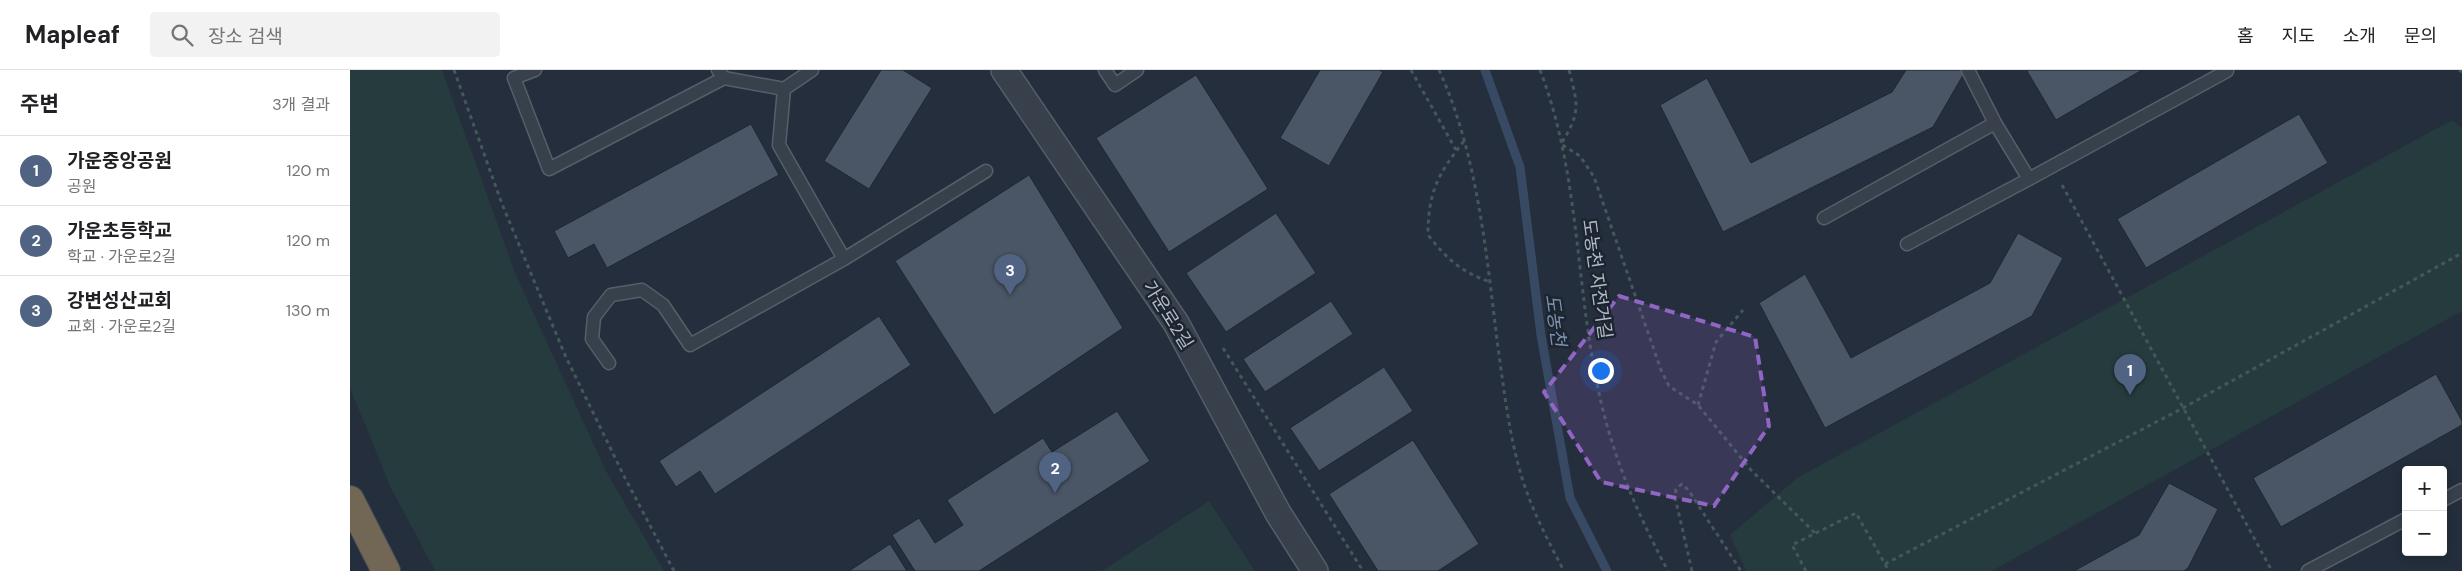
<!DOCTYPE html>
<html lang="ko">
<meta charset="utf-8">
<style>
:root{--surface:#fff;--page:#f2f2f2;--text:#202124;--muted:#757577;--line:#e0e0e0;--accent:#506382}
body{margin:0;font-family:"DM Sans","Noto Sans KR",sans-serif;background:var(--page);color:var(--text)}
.controls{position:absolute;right:15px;bottom:15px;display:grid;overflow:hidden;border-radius:5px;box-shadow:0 2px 12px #0003}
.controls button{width:45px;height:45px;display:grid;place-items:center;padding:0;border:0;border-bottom:1px solid var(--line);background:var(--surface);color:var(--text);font:25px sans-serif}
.you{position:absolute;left:1250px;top:300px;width:18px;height:18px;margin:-12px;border:4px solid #fff;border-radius:50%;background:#1a73e8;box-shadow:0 0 0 8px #1a73e833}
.badge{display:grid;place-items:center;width:32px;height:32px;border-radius:50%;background:var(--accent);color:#fff;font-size:16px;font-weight:700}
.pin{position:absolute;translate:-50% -41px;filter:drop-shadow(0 1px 2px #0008)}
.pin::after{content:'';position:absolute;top:26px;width:18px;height:15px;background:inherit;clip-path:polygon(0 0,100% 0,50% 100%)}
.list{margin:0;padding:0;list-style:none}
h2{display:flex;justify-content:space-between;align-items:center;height:65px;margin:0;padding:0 20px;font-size:21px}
h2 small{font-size:16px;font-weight:400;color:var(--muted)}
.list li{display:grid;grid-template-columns:32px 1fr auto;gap:15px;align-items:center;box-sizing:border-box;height:70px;padding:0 20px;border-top:1px solid var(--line)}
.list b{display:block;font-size:19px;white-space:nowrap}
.list p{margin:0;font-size:16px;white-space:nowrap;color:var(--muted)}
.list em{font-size:16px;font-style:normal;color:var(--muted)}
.icon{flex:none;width:28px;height:28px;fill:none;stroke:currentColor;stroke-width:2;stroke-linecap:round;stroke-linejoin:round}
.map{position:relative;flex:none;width:2112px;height:501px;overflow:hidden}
header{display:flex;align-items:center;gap:30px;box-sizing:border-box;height:70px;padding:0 25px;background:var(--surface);border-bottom:1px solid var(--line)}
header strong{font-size:24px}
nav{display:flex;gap:28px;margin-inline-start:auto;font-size:18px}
.search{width:350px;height:45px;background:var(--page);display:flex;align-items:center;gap:12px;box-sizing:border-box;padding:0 18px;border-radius:5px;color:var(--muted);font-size:19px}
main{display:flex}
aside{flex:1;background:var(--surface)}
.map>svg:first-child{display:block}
</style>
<header>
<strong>Mapleaf</strong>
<div class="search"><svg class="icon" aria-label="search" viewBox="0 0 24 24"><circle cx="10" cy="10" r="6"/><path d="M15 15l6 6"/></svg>장소 검색</div>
<nav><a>홈</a><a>지도</a><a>소개</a><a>문의</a></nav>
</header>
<main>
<aside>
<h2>주변<small>3개 결과</small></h2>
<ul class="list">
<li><span class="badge">1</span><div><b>가운중앙공원</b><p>공원</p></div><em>120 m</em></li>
<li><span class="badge">2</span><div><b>가운초등학교</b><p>학교 · 가운로2길</p></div><em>120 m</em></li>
<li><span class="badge">3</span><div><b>강변성산교회</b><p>교회 · 가운로2길</p></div><em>130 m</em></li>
</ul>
</aside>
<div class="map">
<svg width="2112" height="501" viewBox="0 0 2112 501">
<rect width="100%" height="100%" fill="#242e3c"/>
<path fill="#263b3d" d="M0 0H92L166 205 256 401 314 501H85L40 416 0 318Z
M2102 50 2112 58V241L1642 501H1396L1380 465 1447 408Z
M859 431 905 501H752Z"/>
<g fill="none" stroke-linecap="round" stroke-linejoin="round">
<path stroke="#384a63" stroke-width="9" d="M1135 0 1170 97 1191 265 1220 428 1257 501"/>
</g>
<path fill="#4a5565" stroke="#1f2733" d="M531 0H553L582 18 519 119 474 91Z
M970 0H1029L1033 2 979 96 930 68Z
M1556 0H1616L1583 57 1373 162 1310 35 1357 8 1401 93 1542 22Z
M1679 0H1792L1706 50 1677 1Z
M846 5 918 119 819 182 746 68Z
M1949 44 1978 93 1796 198 1767 149Z
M401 54 429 105 257 198 244 174 218 188 204 161Z
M679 105 773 258 644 345 545 191Z
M926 143 966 203 876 262 836 203Z
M1668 163 1713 188 1682 246 1475 358 1409 233 1455 204 1501 288 1640 213Z
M981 231 1003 264 915 322 893 289Z
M529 246 561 295 365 424 350 401 326 417 309 391Z
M1034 297 1063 341 969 401 940 358Z
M2086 304 2112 351V355L1931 457 1903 408Z
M767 341 800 391 629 501H565L542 465 569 448 585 473 613 455 597 430 693 368 702 382Z
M1063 370 1129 474 1088 501H1028L979 424Z
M1819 413 1868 439 1838 498 1834 501H1724L1789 465Z
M540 474 557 501H499Z"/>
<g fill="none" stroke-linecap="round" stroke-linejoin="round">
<defs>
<path id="service" d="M185 0 164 8 199 99 374 8
M368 0 374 8 434 19 462 0
M755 0 765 15 787 0
M1618 0 1645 53 1679 109 1877 1
M1474 148 1645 53
M1557 174 1679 109
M494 189 636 101
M259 293 242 269 244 247 261 225 292 220 313 235 340 275 494 189 429 75 434 19
M2093 430 2112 420
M1958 501 2056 449"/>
<path id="minor" d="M654 0 826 253 928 443 965 501"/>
<path id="motorway" d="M0 430 36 501"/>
</defs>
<use href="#service" stroke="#565e6a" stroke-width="15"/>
<use href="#minor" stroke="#565e6a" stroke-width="28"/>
<use href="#motorway" stroke="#434b57" stroke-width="30"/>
<path stroke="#44585a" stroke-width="3" stroke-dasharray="4 4" stroke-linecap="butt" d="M104 0 152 134 215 285 274 406 324 501
M1061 0 1106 80
M1089 0C1127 83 1136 180 1147 270 1153 313 1159 366 1172 408 1182 440 1198 471 1214 501
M1190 0C1231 106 1225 222 1251 332 1265 392 1289 447 1318 501
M1219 0C1228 35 1231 42 1211 74L1230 86 1244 107 1311 300 1319 316 1348 335 1401 400 1465 463
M2109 0 2112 2
M1114 71C1088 104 1078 122 1078 165 1098 190 1110 201 1140 212
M1712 115 1922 501
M873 278 1013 501
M1348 335 1366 272 1393 240
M1535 494 1833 338 2112 183
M1342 501 1325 427 1326 419 1332 414 1339 421 1391 501
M1456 501 1442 475 1506 443 1539 501"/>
<use href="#service" stroke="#38404c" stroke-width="12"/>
<use href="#minor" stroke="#38404c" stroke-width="25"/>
<use href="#motorway" stroke="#726755" stroke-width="28"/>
</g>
<path fill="#9165c3" fill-opacity="0.2" stroke="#9165c3" stroke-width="4" stroke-dasharray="10 6" stroke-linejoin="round" d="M1269 226 1405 267 1419 356 1364 436 1251 412 1194 322Z"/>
<g text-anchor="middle" stroke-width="5" stroke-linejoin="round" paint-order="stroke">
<g font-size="18" fill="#b3bbc8" stroke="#1d2531">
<text transform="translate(1247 209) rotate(82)" y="6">도농천 자전거길</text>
<text transform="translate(818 245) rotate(58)" y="6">가운로2길</text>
</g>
<g font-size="19" font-style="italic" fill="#7c92af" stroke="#1d2531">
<text transform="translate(1206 250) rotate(82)" y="7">도농천</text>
</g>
</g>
</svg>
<div class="controls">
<button>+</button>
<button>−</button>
</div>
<div class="you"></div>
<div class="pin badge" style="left:1780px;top:325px">1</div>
<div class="pin badge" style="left:705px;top:423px">2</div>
<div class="pin badge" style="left:660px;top:225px">3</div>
</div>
</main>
